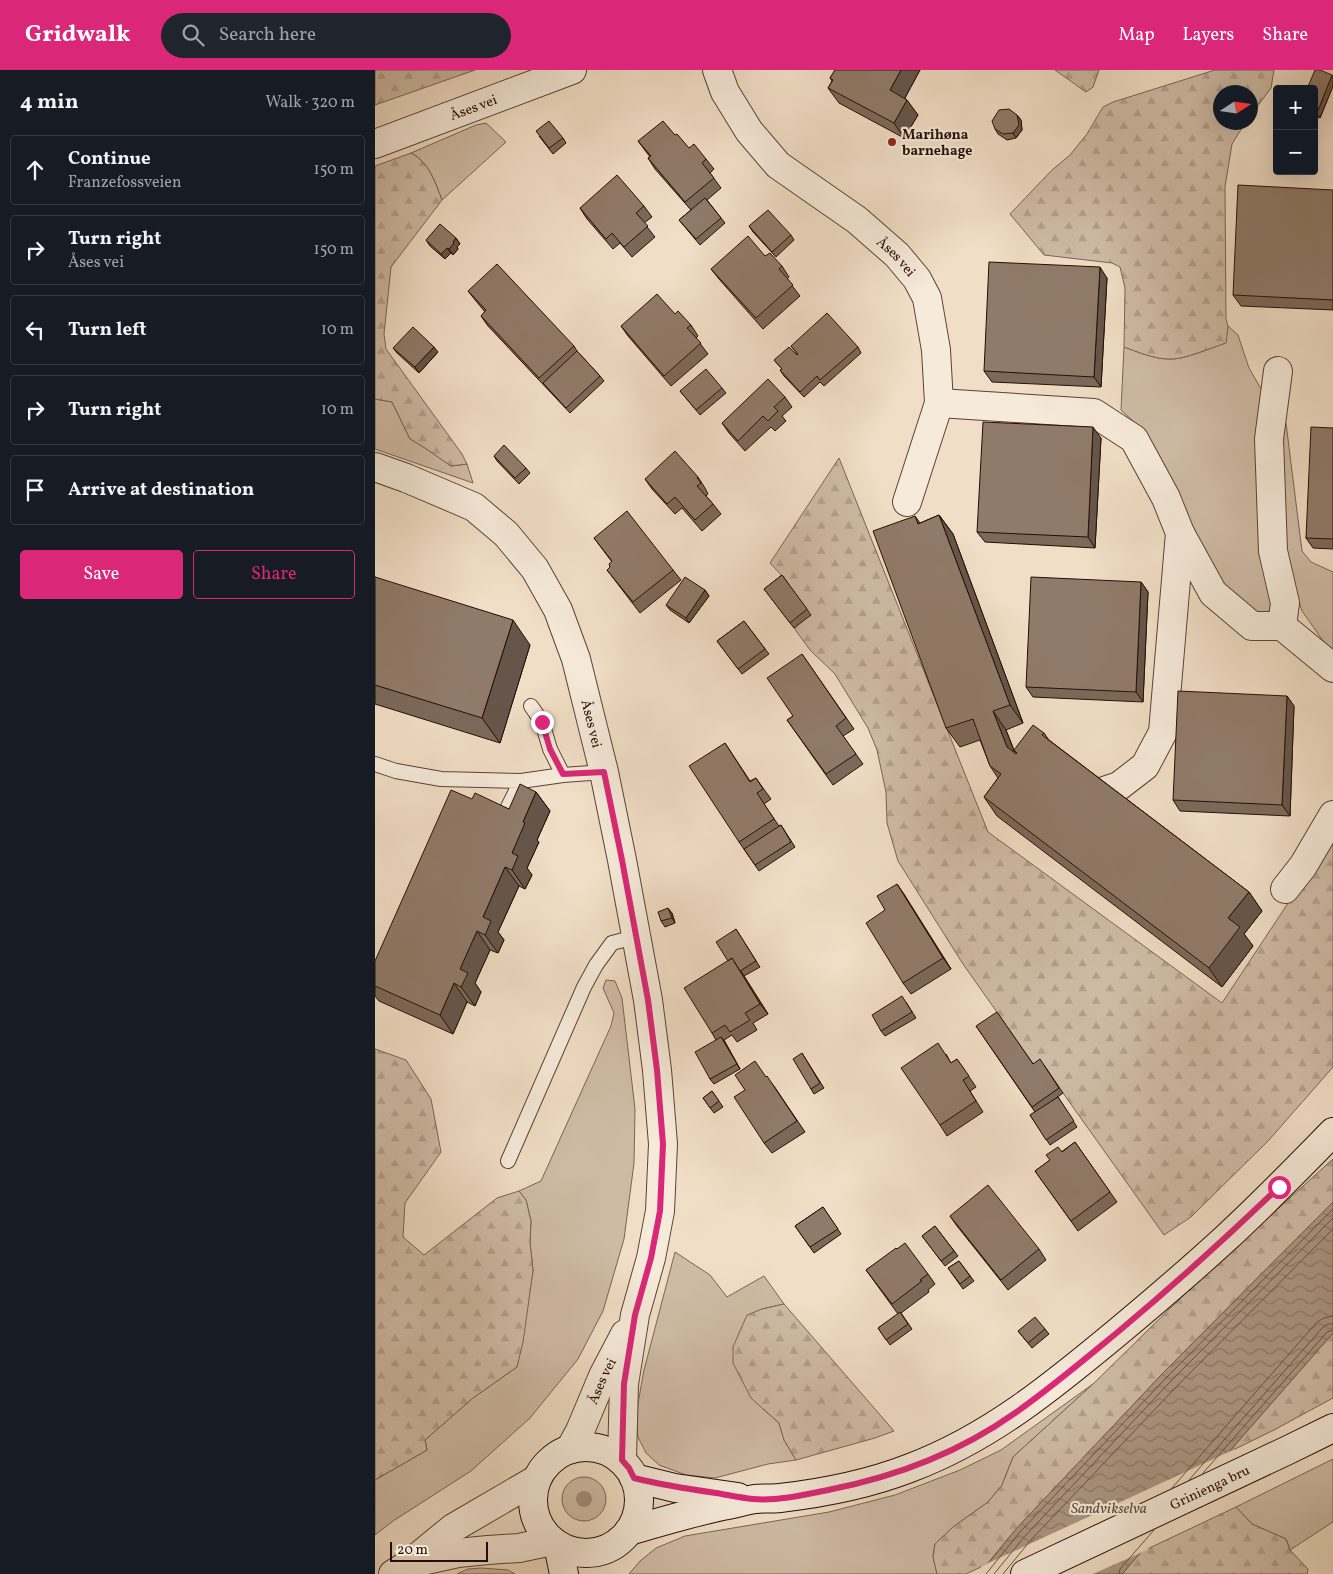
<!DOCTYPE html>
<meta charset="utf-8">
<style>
:root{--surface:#171b24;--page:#20242c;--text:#f1f3f6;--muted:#9ea1a6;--line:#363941;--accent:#db2777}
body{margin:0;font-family:Vollkorn,serif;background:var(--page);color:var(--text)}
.controls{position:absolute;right:15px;top:15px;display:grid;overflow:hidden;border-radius:5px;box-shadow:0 5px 20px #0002}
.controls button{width:45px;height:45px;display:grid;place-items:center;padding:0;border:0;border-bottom:1px solid var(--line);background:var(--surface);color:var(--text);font:25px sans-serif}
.compass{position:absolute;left:838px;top:15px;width:45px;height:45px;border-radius:50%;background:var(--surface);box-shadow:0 5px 20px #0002;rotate:78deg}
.scale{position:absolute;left:15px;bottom:12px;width:98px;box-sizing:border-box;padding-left:5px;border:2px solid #270e05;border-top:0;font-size:14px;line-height:18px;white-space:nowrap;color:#270e05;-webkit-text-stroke:4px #f6eada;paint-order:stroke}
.stop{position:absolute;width:15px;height:15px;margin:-11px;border:4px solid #db2777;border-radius:50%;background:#fff}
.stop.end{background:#db2777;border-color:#fff;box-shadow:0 1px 5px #0008}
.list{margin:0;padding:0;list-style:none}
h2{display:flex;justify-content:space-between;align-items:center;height:65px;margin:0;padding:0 20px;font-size:21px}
h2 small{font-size:16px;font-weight:400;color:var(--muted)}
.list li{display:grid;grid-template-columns:32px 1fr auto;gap:15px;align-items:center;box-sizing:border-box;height:70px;margin:0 10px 10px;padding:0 10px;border:1px solid var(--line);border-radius:5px}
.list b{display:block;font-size:19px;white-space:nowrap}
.list p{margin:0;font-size:16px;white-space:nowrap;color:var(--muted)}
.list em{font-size:16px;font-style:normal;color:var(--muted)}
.actions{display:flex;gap:10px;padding:15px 20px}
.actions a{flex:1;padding:11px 0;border:1px solid var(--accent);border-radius:5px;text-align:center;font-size:18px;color:var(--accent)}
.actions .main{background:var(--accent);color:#fff}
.icon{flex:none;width:28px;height:28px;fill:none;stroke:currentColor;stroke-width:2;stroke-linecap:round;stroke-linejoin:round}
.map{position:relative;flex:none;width:958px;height:1504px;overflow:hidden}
header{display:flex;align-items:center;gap:30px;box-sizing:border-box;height:70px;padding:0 25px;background:var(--accent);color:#fff}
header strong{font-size:24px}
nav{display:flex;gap:28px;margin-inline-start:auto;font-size:18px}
.search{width:350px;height:45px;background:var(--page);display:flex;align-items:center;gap:12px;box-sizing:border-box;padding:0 18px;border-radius:28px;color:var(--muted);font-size:19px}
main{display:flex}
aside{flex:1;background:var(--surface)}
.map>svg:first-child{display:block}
</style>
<header>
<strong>Gridwalk</strong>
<div class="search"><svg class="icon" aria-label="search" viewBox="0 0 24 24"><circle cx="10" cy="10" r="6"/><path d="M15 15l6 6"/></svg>Search here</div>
<nav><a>Map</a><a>Layers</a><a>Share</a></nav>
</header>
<main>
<aside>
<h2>4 min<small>Walk · 320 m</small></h2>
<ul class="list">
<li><svg class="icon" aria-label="ahead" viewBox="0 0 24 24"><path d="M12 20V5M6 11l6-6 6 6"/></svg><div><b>Continue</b><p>Franzefossveien</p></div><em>150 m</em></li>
<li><svg class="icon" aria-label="right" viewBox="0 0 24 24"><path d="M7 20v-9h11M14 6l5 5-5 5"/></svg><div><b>Turn right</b><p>Åses vei</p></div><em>150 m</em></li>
<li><svg class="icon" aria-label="left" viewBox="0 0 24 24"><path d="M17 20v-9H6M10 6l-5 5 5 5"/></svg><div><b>Turn left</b></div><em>10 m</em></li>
<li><svg class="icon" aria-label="right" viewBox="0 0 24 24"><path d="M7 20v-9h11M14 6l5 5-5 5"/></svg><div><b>Turn right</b></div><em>10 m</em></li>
<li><svg class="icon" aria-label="arrive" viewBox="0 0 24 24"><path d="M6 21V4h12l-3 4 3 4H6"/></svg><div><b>Arrive at destination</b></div></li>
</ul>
<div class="actions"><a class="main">Save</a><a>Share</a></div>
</aside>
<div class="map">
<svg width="958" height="1504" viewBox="0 0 958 1504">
<defs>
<pattern id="forest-firs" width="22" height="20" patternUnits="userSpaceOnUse" patternTransform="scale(1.25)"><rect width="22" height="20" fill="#cfbba5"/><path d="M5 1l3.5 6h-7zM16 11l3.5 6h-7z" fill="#b2a08d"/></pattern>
<pattern id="water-waves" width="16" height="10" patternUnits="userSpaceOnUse" patternTransform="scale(1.25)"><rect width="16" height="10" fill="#ac9784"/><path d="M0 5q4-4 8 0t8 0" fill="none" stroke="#8c7a6a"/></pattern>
</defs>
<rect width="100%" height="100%" fill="#f1dec6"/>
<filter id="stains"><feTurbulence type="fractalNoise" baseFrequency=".004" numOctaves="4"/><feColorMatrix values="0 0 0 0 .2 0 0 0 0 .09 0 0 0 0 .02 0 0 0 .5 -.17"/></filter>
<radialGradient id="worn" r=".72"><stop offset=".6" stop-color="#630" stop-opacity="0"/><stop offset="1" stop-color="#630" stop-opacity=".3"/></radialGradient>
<path fill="#cfbba5" stroke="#7b6455" d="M111 53 131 72 67 130C60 112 54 92 36 83L101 55Z
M853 256 863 265 874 298 889 324 896 540 885 545 848 518 783 390 760 353 746 340 749 277C763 282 779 289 794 289 809 290 835 278 850 273Z
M0 329 17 332 35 369 50 378 76 396 92 394 98 413 0 379Z
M911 353 927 481 936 492 958 502V585L927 541 910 489 905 361Z
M231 910 240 911 247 928 260 1039 259 1093 249 1169 228 1241 203 1289 155 1348 96 1401 18 1451 0 1465V1410L52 1380 50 1370 98 1328 142 1297 158 1201 155 1172 156 1151 151 1130 144 1121 166 1111 236 956 239 943 228 918Z
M300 1182 335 1205 352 1227 389 1206 409 1234 387 1239 388 1339 404 1353 409 1370 421 1390 393 1394 340 1408 311 1405 284 1395 271 1383 263 1367 260 1350 269 1300Z
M718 1314 638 1387 627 1415 613 1432 578 1457 560 1474 558 1486 562 1504H254L265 1491 281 1478 310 1466 454 1442 520 1425 585 1400 626 1380Z
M958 1389V1452L915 1480 911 1469 877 1454 861 1437Z
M187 1429a22 22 0 1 1 44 0a22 22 0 1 1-44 0Z
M106 1498 133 1500 140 1504H82L93 1499Z"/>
<path fill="url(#forest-firs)" stroke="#7b6455" d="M0 0H100L0 35Z
M680 0H724L718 17 711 22Z
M840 0H899L896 18 876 45V22H846V52L870 53 857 74 850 117 851 249 853 256 851 273C835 278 809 290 794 289 779 289 763 282 749 277L750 218 745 197 737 193 669 185 635 144 677 100 695 85 712 64 728 37 738 32Z
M36 83C54 92 60 112 67 130L16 197 9 264 11 279 87 384 92 394 76 396 50 378 35 369 17 332 0 329V96Z
M464 388 613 762 847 933 958 765V997L894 1070 816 1147 789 1165 688 1023 662 999 588 894 523 791 512 753 511 722 502 680 493 658 460 604 435 580 419 558 411 510 395 493Z
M0 979 31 990 56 1029 66 1082 30 1133 28 1167 49 1185 122 1128 144 1121 151 1130 156 1151 155 1172 158 1201 148 1272 142 1297 98 1328 50 1370 52 1380 0 1410Z
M958 1089V1132L788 1303 641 1459 612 1494 591 1504H562L558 1487 560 1474 578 1457 613 1432 627 1415 638 1387 718 1314 822 1212Z
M409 1234 519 1361 500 1368 421 1390 409 1370 404 1353 376 1328 358 1293V1277L372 1245 387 1239Z
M958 1263V1328L899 1360 854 1382Z
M861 1437 877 1454 911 1469 915 1480 933 1499 932 1504H747L766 1482Z"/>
<path fill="url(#water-waves)" stroke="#776051" d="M958 1132V1263L747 1504H605L641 1459 788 1303Z"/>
<path fill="#f1dec6" d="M860 1379 772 1480 718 1504H602L607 1496Z"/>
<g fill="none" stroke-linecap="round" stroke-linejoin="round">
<path stroke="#6a5244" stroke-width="1" d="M828 1403 952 1262 958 1260
M814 1410 948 1257 953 1254H958
M797 1418 942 1252 949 1248 958 1246
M611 1504 645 1462 792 1307 958 1139
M619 1504 650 1466 796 1311 958 1148
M628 1504 655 1471 802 1316 958 1159
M744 1504 745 1499 779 1460"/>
<defs>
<path id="service" d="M156 636 167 652 175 679 188 705
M0 694 21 701 66 709 146 711 188 705 229 702
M132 739 146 711
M133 1091 209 917 221 895 237 873 260 867"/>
<g id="minor">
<path id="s1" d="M342 0 350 22 374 61 403 95 482 150 522 185 542 209 552 228 561 280 564 333 532 432"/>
<path id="s2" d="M0 74 197 0"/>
<path d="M564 333 719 343 759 369 791 428 805 463 838 523 877 556H907L910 533 898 481 894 369 903 301"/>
<path id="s3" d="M0 397 31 408 99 437 131 464 160 499 183 540 201 589 229 702 247 790 273 930 282 1000 288 1074 285 1141 276 1188 260 1245 249 1314 247 1390"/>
<path d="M907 556 958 598"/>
<path d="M729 721 744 716 770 696 788 662 805 463"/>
<path d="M910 819 928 796 958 745"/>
<path id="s4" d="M195 1379 205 1361 228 1306 250 1264"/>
<path d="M38 1493 83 1483 113 1480 144 1478 177 1471"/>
<path d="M18 1504 34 1494 78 1458 162 1409"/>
</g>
<g id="secondary">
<circle cx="211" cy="1430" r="53"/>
<path d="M259 1408 300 1418 363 1427"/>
<path d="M254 1461C285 1452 315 1443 347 1436 358 1434 369 1431 380 1429 388 1428 396 1429 405 1428 448 1423 494 1414 535 1398 615 1368 679 1315 744 1261 780 1231 816 1200 851 1168 888 1134 923 1098 958 1062"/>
<path d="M183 1475 189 1504"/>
<path id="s5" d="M650 1504 911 1381 958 1358"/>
</g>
</defs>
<use href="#service" stroke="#5a4235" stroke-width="16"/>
<use href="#minor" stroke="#5a4235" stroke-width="30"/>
<use href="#secondary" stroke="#270e05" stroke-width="30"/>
<use href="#service" stroke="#f6eada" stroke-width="14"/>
<use href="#minor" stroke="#f6eada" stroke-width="28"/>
<use href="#secondary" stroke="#f6eada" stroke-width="28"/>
</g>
<circle fill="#a28d7b" cx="209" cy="1429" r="8"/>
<path fill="#7c695a" stroke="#270e05" d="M460 0H545L530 28 543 45 529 68 464 33 453 18 457 11 455 8Z
M957 5 958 6V16L945 48 939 46V19Z
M642 45 646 50 647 60 641 68 632 70 623 64 620 59Z
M300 65 314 78 331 89 339 99 335 103 346 118 332 130 350 153 325 175 304 150 316 140 280 99 273 88 275 87 263 71Z
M164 66 188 68 191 73 178 84Z
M958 120V240L866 236 858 225Z
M269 136 277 147 269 153 280 167 257 187 245 173 238 179 212 149 205 138Z
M374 156 416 165 419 170 401 187 378 162Z
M81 168 85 174 82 177 83 179 78 185 76 183 70 189 55 176 51 170Z
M390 186 407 196 414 207 412 209 425 226 388 259 344 209 336 199Z
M732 208 726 317 617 312 609 301Z
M93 221 199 276 202 281 225 306 229 311 195 343 113 256 106 246 110 242 101 231Z
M300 244 316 255 323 266 321 268 333 284 296 316 253 266 246 256Z
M416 276 483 277 486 283 449 316 445 312 429 327 409 306 405 300 407 299 399 290 422 285H423Z
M18 278 63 282 44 303 22 283Z
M347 318 351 323 325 345 305 321Z
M410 327 417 337 407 346 411 351 400 361 396 357 370 381 354 363 347 353Z
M958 358V479L938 478 931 468Z
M726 368 720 478 610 472 602 462Z
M119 386 151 398 155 403 144 414 122 391Z
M323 407 330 418 333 424 331 426 338 434 346 444 327 461 307 438 300 444 277 419 270 409Z
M564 445 578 464 648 653 631 660 639 680 669 663 674 670 874 822 887 841 869 864 878 876 847 917 622 746 609 727 623 708 615 696 605 670 585 677 571 658 540 446 545 453Z
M219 468 298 500 306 510 265 543 232 500 235 497 237 492Z
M407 505 436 545 419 558 389 519Z
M0 507 155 575 125 673 0 634Z
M766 512 773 522 768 632 658 627 651 617Z
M330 520 334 526 314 553 295 540 291 535Z
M369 551 394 584 367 604 342 571Z
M427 584 479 659 468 666 488 694 458 715 412 650 418 646Z
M912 626 919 636 915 746 805 741 798 730Z
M350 673 375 711 381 708 388 718 396 729 389 734 404 756 406 755 420 777 384 801 364 772Z
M161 722 175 741 162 770 164 772 152 798 157 805 150 819 144 816 123 862 129 870 123 883 115 880 100 913 106 922 100 936 92 932 78 964 4 931 0 926V891L97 729 134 739Z
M522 814 576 899 536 924 528 913 510 840Z
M297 843 300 853 290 857 286 851Z
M361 859 385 897 369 906 393 944 378 953 382 960 362 972 357 965 349 970 365 999 339 1014 335 1009 341 970 337 963 353 891Z
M531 932 541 948 510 966 506 961Z
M601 956 658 994 669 995 688 1023 676 1032 683 1027 702 1057 675 1075 655 1045 660 1042Z
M427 983 449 1018 439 1024 436 1019Z
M571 984 576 993 582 989 601 1017 595 1021 608 1042 572 1066 565 1055Z
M391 1007 399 1016 430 1062 397 1083 389 1073Z
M337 1021 348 1037 339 1043 328 1028Z
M700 1072 742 1132 703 1161 660 1101Z
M448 1137 466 1164 439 1183 420 1156Z
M575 1146 664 1179 671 1190 633 1220 582 1156Z
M560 1156 583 1186 570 1196 547 1166Z
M522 1179 553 1204 560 1214 553 1220 554 1222 526 1243 537 1259 515 1275 503 1258 523 1244 491 1200Z
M584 1191 599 1211 588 1219 573 1198Z
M670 1259 674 1264 657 1278 643 1261Z"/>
<path fill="#65554a" stroke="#270e05" d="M526 0H545L526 35 515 20Z
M957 5 958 6V16L945 48 942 43Z
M532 30 543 45 529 68 519 53Z
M642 45 646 50 647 60 641 68 638 63Z
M81 168 85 174 82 177 83 179 78 185 74 179 78 172Z
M72 178 76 183 70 189 66 184Z
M725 197 732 208 726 317 719 307Z
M59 277 63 282 44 303 40 297Z
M718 357 726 368 720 478 713 467Z
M564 445 578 464 648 653 635 635Z
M766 512 773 522 768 632 761 622Z
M330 520 334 526 314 553 311 548Z
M138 550 155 575 125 673 107 648Z
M912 626 919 636 915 746 907 735Z
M618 641 631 660 645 696 632 677Z
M161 722 175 741 162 770 164 772 152 798 157 805 150 819 137 800V783L148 752Z
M130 797 144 816 123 862 129 870 123 883 110 865 108 847Z
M522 814 529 824 576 899 568 888Z
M874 822 887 841 869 864 878 876 847 917 834 898 853 848Z
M293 838 297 843 300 853 297 848Z
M102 861 115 880 100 913 106 922 100 936 86 917 85 899Z
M357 888 364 898 393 944 385 934Z
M79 913 92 932 78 964 65 945Z
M346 967 350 972 365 999 362 994Z"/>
<path fill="#907a69" stroke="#270e05" d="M460 0H526L515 20 532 30 519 53 453 18 458 10 455 8Z
M940 0H945L957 5 942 43 939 42V19H932Z
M634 39 642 45 644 55 638 63 628 64 620 59 617 51 624 40Z
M174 51 188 68 174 78 161 61Z
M288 51 300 65 302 64 314 78 319 74 331 89 327 93 339 108 310 132 273 88 276 86 263 71Z
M242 105 269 136 261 143 273 156 249 177 237 163 231 169 205 138Z
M863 115 958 120V230L858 225Z
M330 128 346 148 321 169 304 150Z
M393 140 416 165 397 182 374 156Z
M65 154 81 168 78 172 79 173 74 179 72 178 66 184 51 170Z
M373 166 390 186 395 183 407 196 404 199 418 215 381 248 336 199Z
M614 192 725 197 719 307 609 301Z
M122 194 199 276 164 308 106 246 111 240 93 221Z
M282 224 300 244 303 241 316 255 312 258 326 273 289 306 246 256Z
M452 243 483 277 445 310 442 306 425 322 405 300 407 299 399 290 414 277 422 285 423 284 416 276Z
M38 257 59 277 40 297 18 278Z
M202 281 225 306 191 338 168 313Z
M331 299 347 318 321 340 305 321Z
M393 309 410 327 399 337 403 341 393 351 388 346 363 371 347 353Z
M608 352 718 357 713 467 602 462Z
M936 357 958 358V469L931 468Z
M129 375 151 398 140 408 119 386Z
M300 381 323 407 322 408 326 413 322 416 338 434 320 450 300 427 292 434 270 409Z
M252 441 298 500 258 532 232 500 235 497 234 494 237 491 219 468Z
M564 445 635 635 618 641 632 677 641 684 642 683 639 680 658 655 669 663 667 665 874 822 853 848 865 857 834 898 609 727 626 704 615 696 598 649 571 658 498 461 540 446 543 454Z
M407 505 432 539 415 553 389 519Z
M0 507 138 550 107 648 0 615Z
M310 507 330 520 311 548 291 535Z
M656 507 766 512 761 622 651 617Z
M369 551 390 579 363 599 342 571Z
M427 584 471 648 461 656 481 684 451 704 412 650 418 646 392 608Z
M803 621 912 626 907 735 798 730Z
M350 673 375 712 381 708 388 719 382 723 399 749 364 772 314 696Z
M145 714 161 722 148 752 150 753 137 783 143 786 137 800 130 797 108 847 116 851 110 865 102 861 85 899 93 903 86 917 79 913 65 945 0 916V891L76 720 97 729 100 723 134 739Z
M406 755 416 772 380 795 369 779Z
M522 814 568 888 528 913 491 853 510 840 502 826Z
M293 838 297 848 286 851 283 842Z
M361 859 381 891 365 901 357 888 353 891 341 872Z
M357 888 385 934 370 943 375 950 355 962 350 955 337 963 309 918Z
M527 926 537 942 506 961 497 945Z
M622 942 658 994 665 989 684 1018 657 1037 601 956Z
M346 967 362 994 335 1009 320 982Z
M563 973 576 993 582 989 594 1006 588 1010 601 1031 565 1055 526 998Z
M427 983 445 1013 436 1019 418 989Z
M380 991 391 1007 392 1006 422 1051 389 1073 359 1027 370 1020 360 1005Z
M337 1021 344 1031 335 1038 328 1028Z
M683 1027 699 1051 671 1070 655 1045Z
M700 1072 735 1122 696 1151 660 1101 675 1090 671 1085 683 1077 687 1082Z
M613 1115 664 1179 626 1210 575 1146Z
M448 1137 463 1159 435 1177 420 1156Z
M560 1156 579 1181 566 1191 547 1166Z
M530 1173 553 1204 545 1210 547 1211 517 1234 491 1200 521 1178 522 1179Z
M584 1191 595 1206 585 1214 573 1198Z
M525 1242 533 1254 511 1270 503 1258Z
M660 1247 670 1259 653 1273 643 1261Z"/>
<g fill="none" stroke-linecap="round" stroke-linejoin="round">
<path stroke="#db2777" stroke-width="6" d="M167 652 175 679 188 704 229 702 247 790 273 930 282 1000 288 1074 285 1141 276 1188 260 1245 249 1314 247 1390 254 1398 259 1408C287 1415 313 1419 341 1423 353 1425 366 1428 378 1429 403 1431 429 1425 453 1420 520 1407 585 1382 640 1343 676 1318 710 1289 744 1261 799 1215 852 1167 904 1117"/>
</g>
<circle fill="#8f2418" stroke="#f6eada" stroke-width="2" cx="517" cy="72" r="5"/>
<g text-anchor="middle" stroke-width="4.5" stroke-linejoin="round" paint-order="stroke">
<g font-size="14" fill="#270e05" stroke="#f6eada">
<text dy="5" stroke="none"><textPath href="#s2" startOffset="105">Åses vei</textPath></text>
<text dy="5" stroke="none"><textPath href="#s1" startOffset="264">Åses vei</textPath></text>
<text dy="5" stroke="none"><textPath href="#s3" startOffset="360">Åses vei</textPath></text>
<text dy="5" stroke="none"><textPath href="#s4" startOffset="75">Åses vei</textPath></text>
<text dy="5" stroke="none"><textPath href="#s5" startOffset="204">Grinienga bru</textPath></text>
</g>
<g font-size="14" font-weight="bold" fill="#270e05" stroke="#f6eada" text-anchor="start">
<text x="527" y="69">Marihøna<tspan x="527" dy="16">barnehage</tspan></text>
</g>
<g font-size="15" font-style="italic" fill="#634c3e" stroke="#f6eada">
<text x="734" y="1443">Sandvikselva</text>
</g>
</g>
<rect width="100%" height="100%" filter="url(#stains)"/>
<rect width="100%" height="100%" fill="url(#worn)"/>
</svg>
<div class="controls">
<button>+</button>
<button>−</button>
</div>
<svg class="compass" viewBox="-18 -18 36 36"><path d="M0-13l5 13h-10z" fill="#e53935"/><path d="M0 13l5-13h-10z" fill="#9ea1a6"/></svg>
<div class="scale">20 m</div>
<div class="stop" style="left:904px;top:1117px"></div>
<div class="stop end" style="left:167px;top:652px"></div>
</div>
</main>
